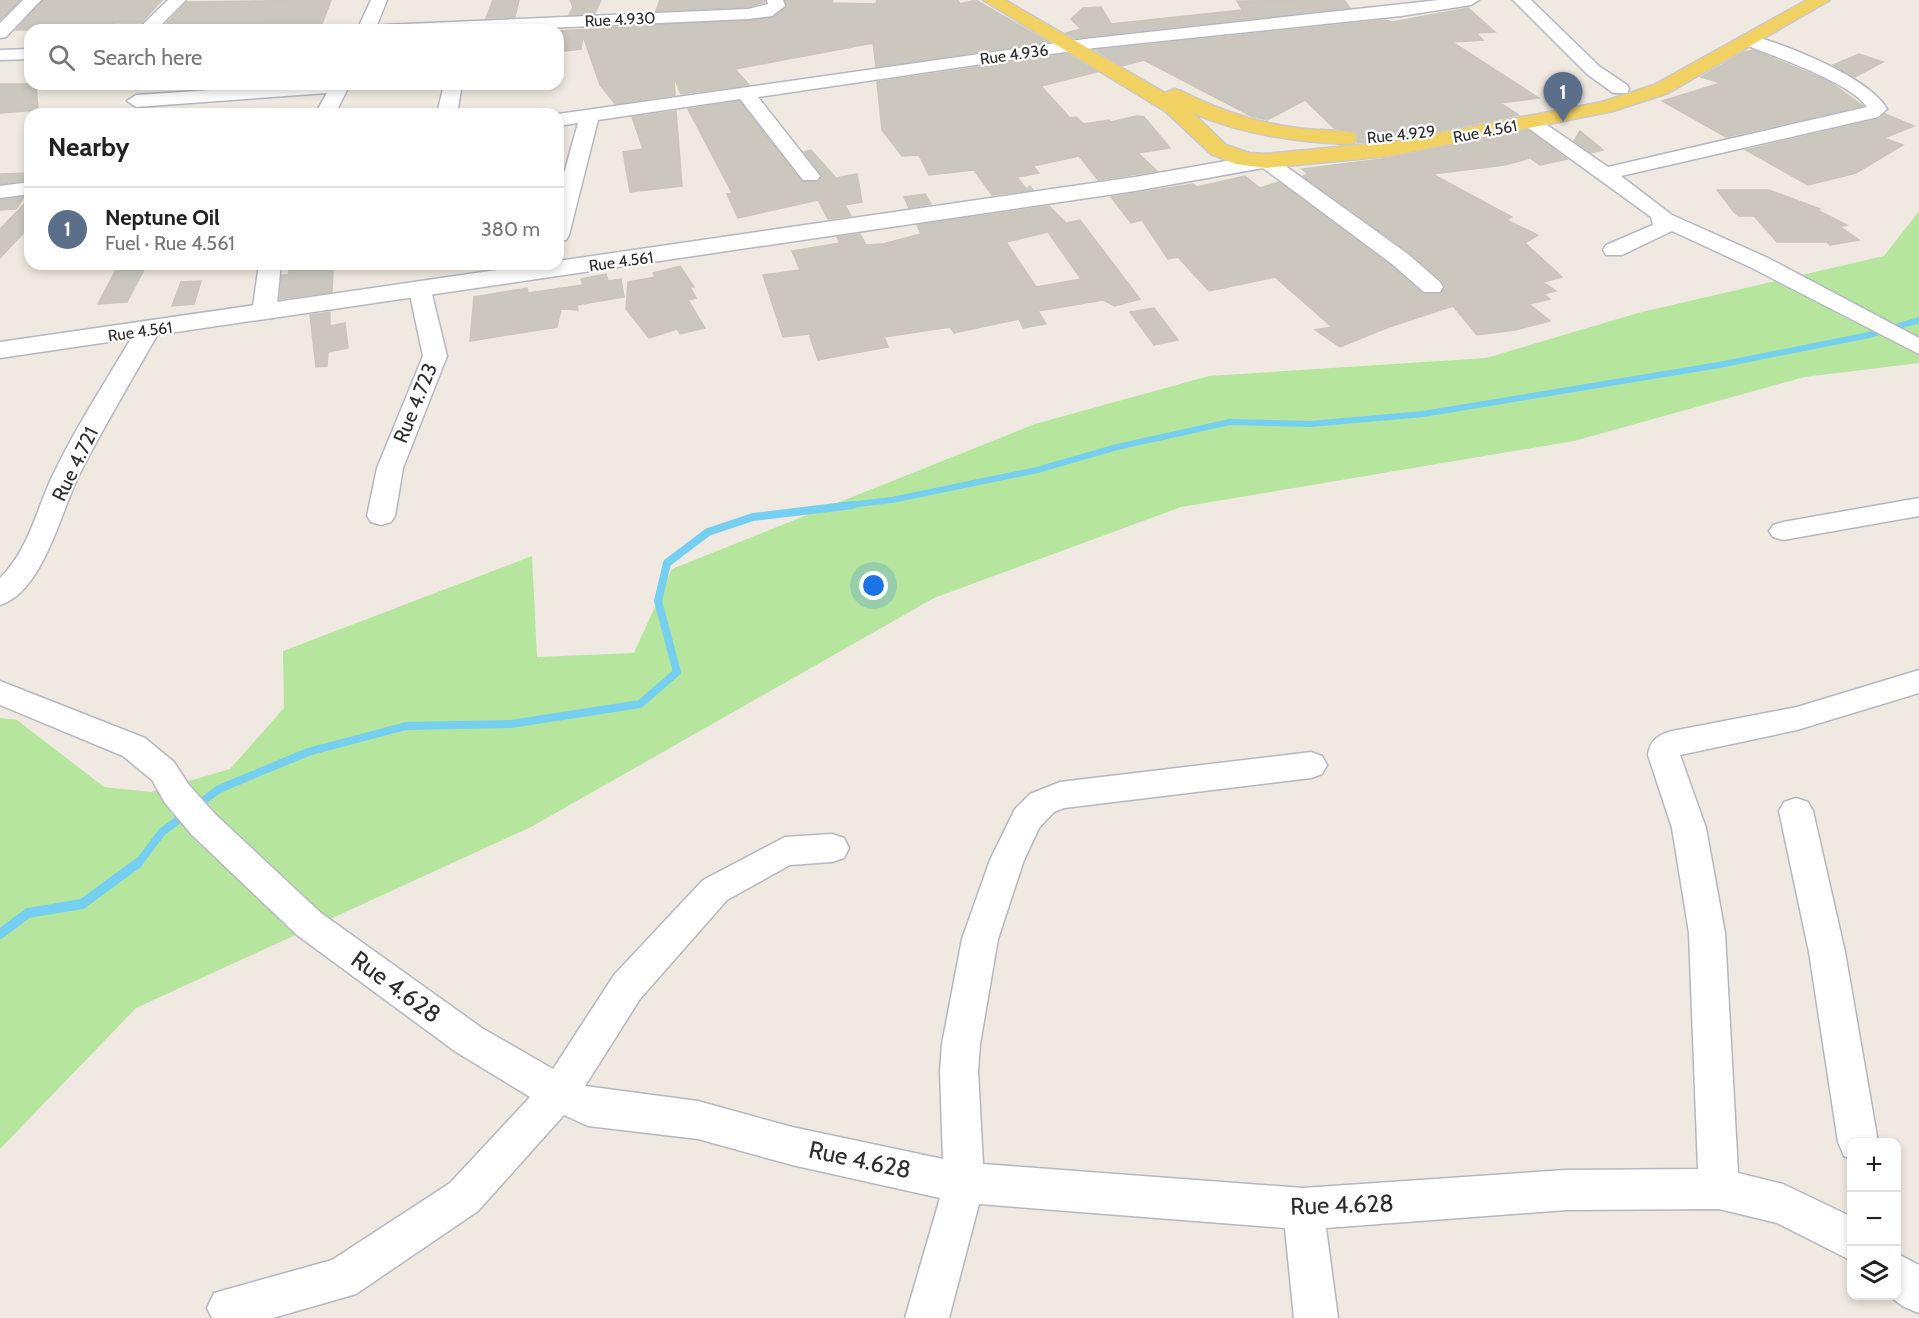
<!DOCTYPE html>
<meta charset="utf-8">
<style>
:root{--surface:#fff;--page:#f6f6f6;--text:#222;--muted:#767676;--line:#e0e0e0;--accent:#ea580c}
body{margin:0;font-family:Cabin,sans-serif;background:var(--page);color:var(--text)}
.controls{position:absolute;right:18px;bottom:18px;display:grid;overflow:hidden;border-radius:12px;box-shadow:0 3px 9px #0003}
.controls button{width:54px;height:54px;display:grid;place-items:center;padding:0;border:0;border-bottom:2px solid var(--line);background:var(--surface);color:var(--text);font:30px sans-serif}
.you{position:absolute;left:874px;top:586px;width:21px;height:21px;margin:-15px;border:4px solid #fff;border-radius:50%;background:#1a73e8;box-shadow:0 0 0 9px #1a73e833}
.badge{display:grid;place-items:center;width:39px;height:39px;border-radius:50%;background:var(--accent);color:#fff;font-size:20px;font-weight:700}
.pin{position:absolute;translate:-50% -50px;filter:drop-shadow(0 2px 3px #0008)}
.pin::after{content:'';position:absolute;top:32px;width:21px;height:18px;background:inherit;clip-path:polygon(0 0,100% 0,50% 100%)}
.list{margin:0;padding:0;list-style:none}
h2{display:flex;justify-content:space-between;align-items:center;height:78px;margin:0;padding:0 24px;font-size:26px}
h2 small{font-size:20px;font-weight:400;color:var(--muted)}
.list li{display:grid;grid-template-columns:39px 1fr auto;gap:18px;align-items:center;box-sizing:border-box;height:84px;padding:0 24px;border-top:2px solid var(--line)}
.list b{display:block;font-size:22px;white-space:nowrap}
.list p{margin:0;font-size:20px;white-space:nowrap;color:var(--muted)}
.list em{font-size:20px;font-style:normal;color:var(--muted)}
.icon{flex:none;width:33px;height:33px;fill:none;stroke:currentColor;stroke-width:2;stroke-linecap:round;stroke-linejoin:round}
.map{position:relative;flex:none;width:1919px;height:1318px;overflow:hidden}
.search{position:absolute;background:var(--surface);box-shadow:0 3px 9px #0003;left:24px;top:24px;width:540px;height:66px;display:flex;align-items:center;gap:15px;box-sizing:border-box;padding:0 21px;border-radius:18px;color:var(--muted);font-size:22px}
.panel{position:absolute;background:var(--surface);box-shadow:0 3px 9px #0003;left:24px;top:108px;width:540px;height:162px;border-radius:18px}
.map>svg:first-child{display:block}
</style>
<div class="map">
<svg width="1919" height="1318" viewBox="0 0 1919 1318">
<rect width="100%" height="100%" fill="#efe9e1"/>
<path fill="#b6e59e" d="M1919 211V363L1804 377 1574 441 1181 507 934 598 531 827 136 1008 0 1149V718L17 720 104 787 151 792 230 769 284 708 283 651 532 556 537 657 634 653 672 569 1035 424 1209 376 1486 358 1638 313 1884 256Z"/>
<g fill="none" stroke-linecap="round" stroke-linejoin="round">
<path stroke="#75cff0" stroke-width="6" d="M840 506 892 500 1037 470 1117 447 1230 422 1310 424 1423 414 1719 365 1869 335 1919 320"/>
<path stroke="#75cff0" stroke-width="8" d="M195 807 219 789 308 752 406 726 511 724 640 704 677 672 658 601 667 563 708 532 753 517 853 505
M137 865 162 832 186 814"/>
<path stroke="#75cff0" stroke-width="10" d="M0 934 28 913 82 904 138 863"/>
</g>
<path fill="#cbc7bf" stroke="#cbc5ba" stroke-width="1.5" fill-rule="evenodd" d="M0 0H20L0 20Z
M43 0H162L141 23H114L107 30H16Z
M331 0 322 24 232 25 229 30H169L172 26H164L187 2Z
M493 0H519L515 17 486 18Z
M570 0H601L595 13 569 15 573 7Z
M660 0H765V2L748 7 656 11Z
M785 0H833L832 3 876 4 877 0H958L960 4 976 0 1048 42 876 67 873 43 735 69 749 85 681 94 674 77 675 95 615 104 600 85 583 36 581 49 558 52V31L772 18 786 8Z
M1344 0 1350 8 1075 38 1066 33 1081 29 1071 19 1083 8 1101 7 1111 24 1242 10 1237 1Z
M1468 8 1495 32 1476 33 1483 40 1452 42 1539 98 1500 103 1519 115 1390 140 1357 143 1359 137 1356 132 1334 128 1305 100 1267 120 1251 116 1144 60 1122 66 1096 50 1386 20 1392 22Z
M1753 50 1828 81 1863 106 1726 137 1662 101 1721 83 1701 77 1744 52Z
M1067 54 1097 72 1041 86 1070 118 1076 117 1084 124 1109 120 1111 122 1136 116 1144 117 1170 148 1138 153 1157 171 1098 180 1079 156 1033 166 1039 173 1017 177 1026 189 1030 186 1033 190 992 195 974 170 929 175 919 155 902 156 882 130 877 82Z
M1859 54 1883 62 1855 77 1833 65Z
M0 84H36L38 110 0 113Z
M739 101 801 181 817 182 822 176 804 152 811 150 836 178 857 174 862 202 845 205 851 216 828 219 818 200 738 218 727 194 732 193 688 109Z
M676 111 682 186 630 192 623 152 643 149 632 117Z
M1885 114 1914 126 1884 138 1903 145 1856 173 1808 185 1746 150 1879 119Z
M1528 130 1567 159 1540 165 1530 158 1505 165 1432 174 1512 217 1506 220 1538 235 1525 243 1562 277 1543 282 1556 291 1544 294 1550 299 1529 304 1550 321 1515 330 1477 335 1453 306 1389 327 1340 347 1315 330 1332 327 1275 277 1209 291 1178 257 1168 259 1142 220 1131 223 1111 197 1193 184 1197 187 1245 176 1260 188 1279 182 1391 266 1423 294H1440L1445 288 1441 280 1409 252 1303 176 1308 174 1302 169 1390 158Z
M1580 131 1603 150 1591 153 1574 141Z
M30 173V180L0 184V174Z
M1717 190H1769L1820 209 1817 210 1847 225 1841 227 1859 240 1830 245 1827 242H1777L1754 216H1739L1734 212Z
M925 194 931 204 909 208 904 197Z
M24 197 16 209 0 210V200Z
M30 198V226L0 258V229Z
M1049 206 1066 223 1080 220 1140 299 1115 306 1103 300 1038 311 1046 324 1023 328 1019 319 954 333 950 327 884 337 888 347 818 360 809 334 783 337 763 275 800 270 792 251 840 243 837 237 860 234 866 245 883 244 921 234 917 225ZM1048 232 1081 279 1036 287 1006 242Z
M119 264H147L127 302 98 304Z
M290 264H329L328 269 333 268 332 292 280 299 282 275H288Z
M680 266 694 287H690L696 298 688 300 705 328 680 334 677 329 649 338 626 309 628 282 656 277 653 273Z
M606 274 608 281 621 279 624 297 577 305 578 310 561 309 557 327 470 341 474 297 527 288 528 293 583 285 581 279Z
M201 281 194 304 172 306 181 282Z
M1154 308 1178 340 1154 345 1130 312Z
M330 312V326L345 323 348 348 328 352 327 366 316 367 310 315Z"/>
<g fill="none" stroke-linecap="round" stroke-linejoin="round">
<defs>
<path id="minor" d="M23 0H41L6 37 0 38V23Z
M168 0H186L156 30H137Z
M371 0H387L375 30H357Z
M767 0H783L785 6 772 16 748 19 502 30H375L384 25 748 9 768 4Z
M1439 0H1479L1471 5 1401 16 1085 49 758 97 820 176 817 180H803L740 99 598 120 569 235 566 240 558 241V195L578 123 558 126V114L1085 39Z
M1513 0H1531L1599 66 1627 85 1629 89 1627 93H1613L1587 74Z
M1749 35C1785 44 1869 77 1887 109L1878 117 1621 176 1672 215 1768 258 1919 338V354L1752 268 1672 231 1622 255H1606L1603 250 1606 245 1653 225 1651 217 1520 122 1530 116 1537 118 1608 167 1867 107C1852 83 1771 55 1743 44L1740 40Z
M30 49V59L0 60V50Z
M302 84H350L335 114H315L327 93 136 107 127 101 136 95Z
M444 84H462L457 114H437Z
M1266 155 1273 157 1408 254 1440 282 1443 287 1440 292H1424L1392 264 1259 165 1256 161 1259 157Z
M30 182V194L0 198V186Z
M259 264H281L276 313 272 318H256L252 313Z
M420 283 428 285 431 290 447 356 403 468 395 516 391 522 381 525 371 522 367 516 377 468 423 356 409 290 412 285Z
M148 323 156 325 160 330C133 378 104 426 79 475 61 511 43 592 0 605V578C28 551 36 511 52 477 76 426 108 378 136 330L140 325Z
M1919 498V516L1783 540 1773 537 1769 531 1773 525 1783 522Z
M1919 670V693L1797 730 1680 755 1706 828 1725 933 1738 1173 1783 1184 1852 1217V1261L1777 1223 1719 1209 1566 1210 1326 1228 1338 1318H1294L1285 1228 979 1204 949 1318H905L940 1198 792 1165 698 1139 588 1126 564 1115 478 1211 356 1294 273 1318H212L207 1308 214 1293 332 1260 450 1183 530 1097 456 1052 297 935 192 835 165 803 152 780 123 756 0 705V681L145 738 174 762 189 785 216 815 321 913 482 1028 553 1069 614 975 703 880 785 837 832 834 844 838 849 848 844 858 832 862 790 865 727 900 640 999 585 1086 698 1101 792 1127 943 1159 940 1071 942 1044 962 939 990 860 1015 809 1030 794 1060 782 1311 752 1322 756 1327 765 1322 774 1311 778 1064 808 1054 812 1039 828 1024 860 998 939 980 1044 978 1071 983 1164 1303 1188 1566 1170 1698 1169 1689 933 1672 828 1648 755C1650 740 1658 735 1672 731L1797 707Z
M1796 798 1808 802 1813 811 1845 952 1878 1142H1852V1159L1844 1156 1838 1142 1809 952 1779 811 1784 802Z
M1896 1253 1919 1265V1313L1904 1307 1889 1296H1896Z"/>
<path id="secondary" d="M1266 154 1274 156 1277 161 1274 166 1135 191 0 358V342L538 264H558V261L1135 177Z"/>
<path id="primary" d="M983 0H1005L1165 93 1174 89 1181 91C1219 110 1256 123 1297 128 1316 131 1336 129 1354 133L1357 138 1354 143 1346 144C1293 142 1242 134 1193 113L1226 145 1249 153 1266 154 1390 142 1602 102 1654 85 1807 0H1830L1668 93 1613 111 1390 156 1266 168 1236 164 1211 154 1165 111Z"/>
</defs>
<use href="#minor" stroke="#b4b7c1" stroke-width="3"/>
<use href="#secondary" stroke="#b4b7c1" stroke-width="3"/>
<use href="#primary" stroke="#c9c9c9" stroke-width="3"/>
<use href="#minor" fill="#fff" fill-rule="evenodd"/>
<use href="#secondary" fill="#fff" fill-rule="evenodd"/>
<use href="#primary" fill="#f2d163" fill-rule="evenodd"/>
</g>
<g text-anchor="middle" stroke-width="4.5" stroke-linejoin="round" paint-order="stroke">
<g font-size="16" fill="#2e2e2e" stroke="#fff">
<text transform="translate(620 19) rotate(-3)" y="6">Rue 4.930</text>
<text transform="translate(1014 54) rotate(-8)" y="6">Rue 4.936</text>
<text transform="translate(1485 131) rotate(-11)" y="6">Rue 4.561</text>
<text transform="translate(1401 134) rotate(-6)" y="6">Rue 4.929</text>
<text transform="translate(621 261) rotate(-8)" y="6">Rue 4.561</text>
<text transform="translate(140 331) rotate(-8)" y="6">Rue 4.561</text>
</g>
<g font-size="20" fill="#2e2e2e" stroke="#fff">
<text transform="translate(415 403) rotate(-68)" y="7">Rue 4.723</text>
<text transform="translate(75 464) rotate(-64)" y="7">Rue 4.721</text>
</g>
<g font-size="24" fill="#2e2e2e" stroke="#fff">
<text transform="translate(396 987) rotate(36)" y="8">Rue 4.628</text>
<text transform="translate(860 1160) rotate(12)" y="8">Rue 4.628</text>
<text transform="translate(1342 1205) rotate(-2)" y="8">Rue 4.628</text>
</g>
</g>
</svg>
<div class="controls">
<button>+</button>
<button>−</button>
<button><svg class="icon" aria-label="layers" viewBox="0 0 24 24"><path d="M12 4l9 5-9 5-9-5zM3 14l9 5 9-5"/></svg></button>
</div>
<div class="you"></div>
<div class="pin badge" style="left:1563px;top:122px;background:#5c6f8a">1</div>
<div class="search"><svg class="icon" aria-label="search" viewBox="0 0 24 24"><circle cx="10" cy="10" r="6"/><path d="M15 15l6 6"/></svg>Search here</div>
<section class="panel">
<h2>Nearby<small></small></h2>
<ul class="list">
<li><span class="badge" style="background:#5c6f8a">1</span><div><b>Neptune Oil</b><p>Fuel · Rue 4.561</p></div><em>380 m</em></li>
</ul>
</section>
</div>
